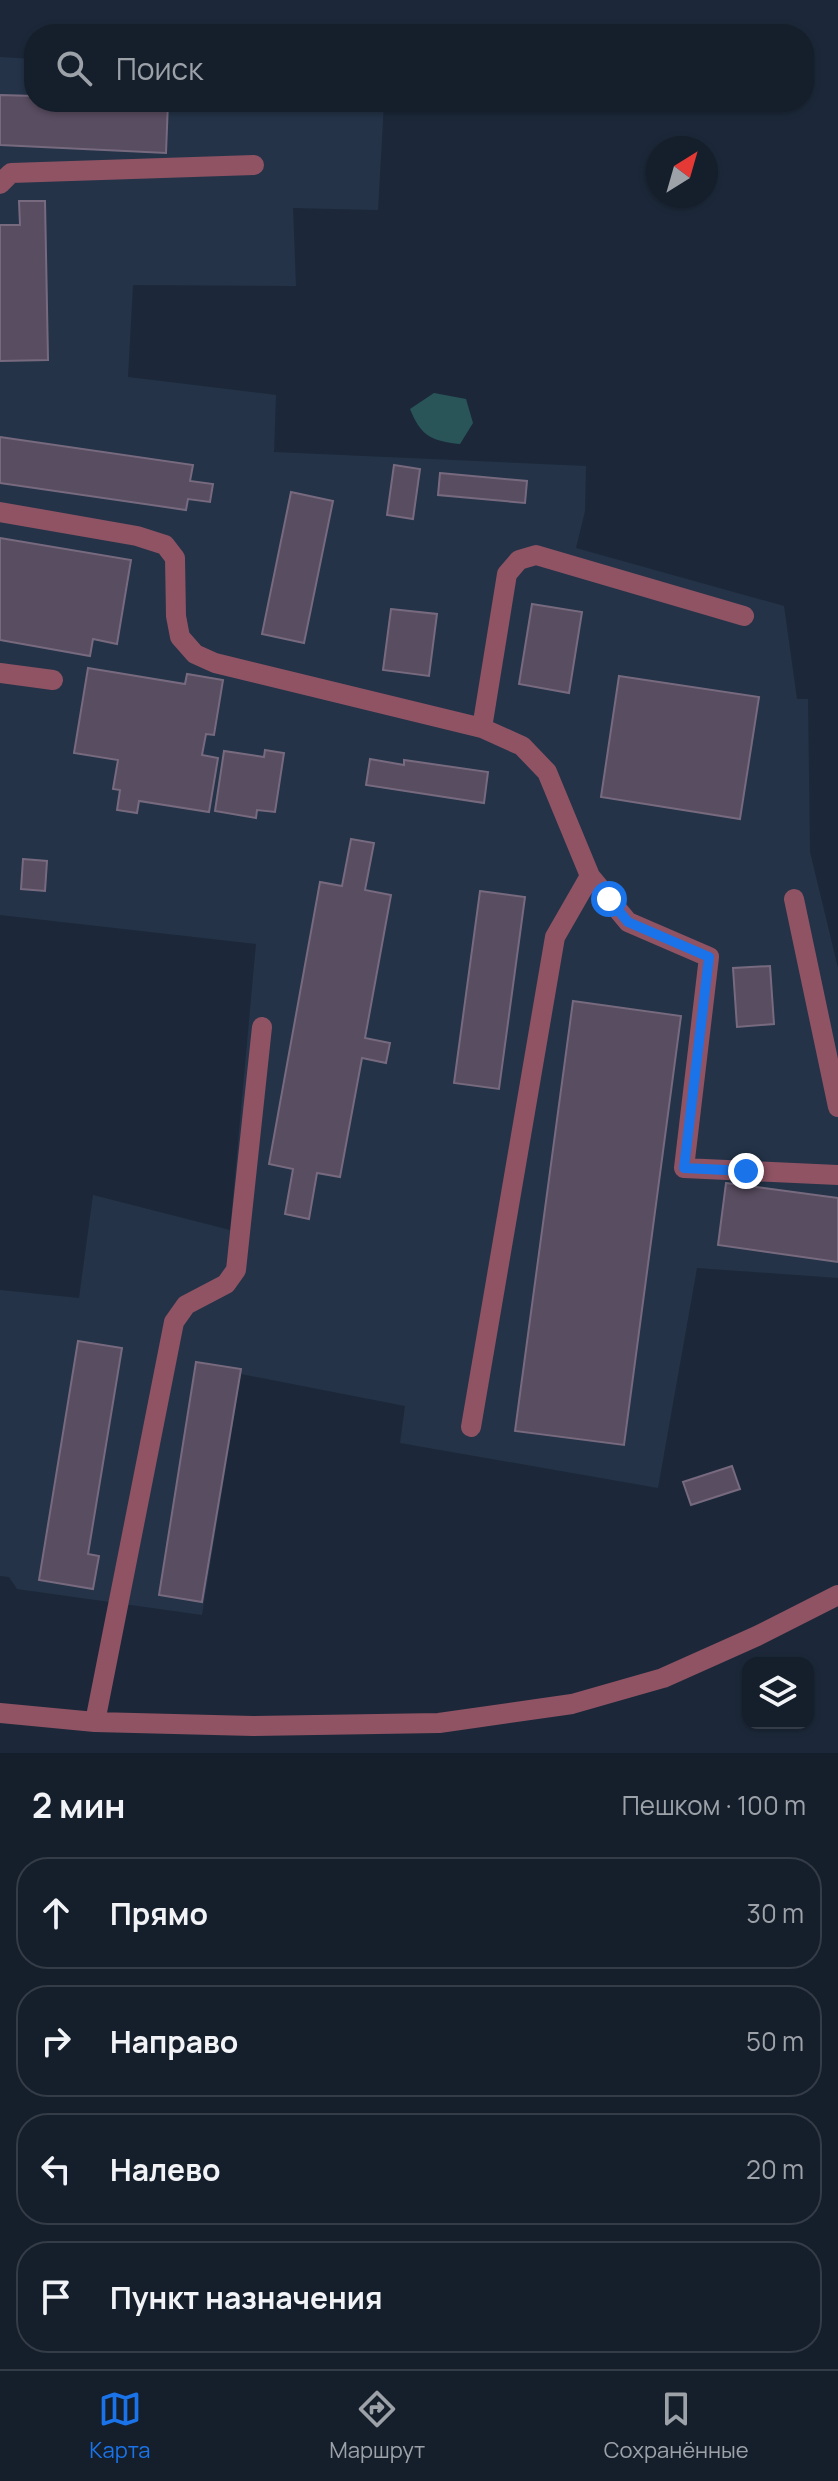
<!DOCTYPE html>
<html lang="ru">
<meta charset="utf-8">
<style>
:root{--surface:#151e2b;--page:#222b37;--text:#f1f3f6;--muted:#9da2a9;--line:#343c47;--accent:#1a73e8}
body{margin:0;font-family:Manrope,sans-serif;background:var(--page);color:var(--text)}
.controls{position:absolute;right:24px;bottom:24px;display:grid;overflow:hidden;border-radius:16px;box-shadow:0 2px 6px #0004}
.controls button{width:72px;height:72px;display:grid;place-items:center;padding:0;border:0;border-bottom:2px solid var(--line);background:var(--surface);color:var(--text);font:40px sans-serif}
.compass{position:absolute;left:646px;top:136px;width:72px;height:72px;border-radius:50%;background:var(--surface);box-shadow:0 2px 6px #0004;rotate:37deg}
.stop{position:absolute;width:24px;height:24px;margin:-18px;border:6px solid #1a73e8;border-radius:50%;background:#fff}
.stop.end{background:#1a73e8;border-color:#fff;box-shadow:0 2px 8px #0008}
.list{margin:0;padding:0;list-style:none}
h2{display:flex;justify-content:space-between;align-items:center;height:104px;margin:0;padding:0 32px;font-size:34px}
h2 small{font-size:26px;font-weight:400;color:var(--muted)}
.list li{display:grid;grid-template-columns:52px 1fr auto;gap:24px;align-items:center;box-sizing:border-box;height:112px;margin:0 16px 16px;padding:0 16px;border:2px solid var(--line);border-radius:32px}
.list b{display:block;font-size:30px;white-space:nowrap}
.list em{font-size:26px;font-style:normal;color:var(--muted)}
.icon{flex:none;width:44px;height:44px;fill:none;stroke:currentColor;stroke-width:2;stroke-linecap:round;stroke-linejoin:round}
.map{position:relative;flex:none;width:838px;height:1753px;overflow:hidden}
.search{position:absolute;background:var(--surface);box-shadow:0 2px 6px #0004;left:24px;right:24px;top:24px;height:88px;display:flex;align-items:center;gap:20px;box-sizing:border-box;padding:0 28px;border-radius:32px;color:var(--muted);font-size:30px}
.sheet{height:616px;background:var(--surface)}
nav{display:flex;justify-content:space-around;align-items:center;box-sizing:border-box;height:112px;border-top:2px solid var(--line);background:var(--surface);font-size:22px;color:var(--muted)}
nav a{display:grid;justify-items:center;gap:4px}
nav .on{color:var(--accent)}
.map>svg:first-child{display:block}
</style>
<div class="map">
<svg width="838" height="1753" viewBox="0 0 838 1753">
<rect width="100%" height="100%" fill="#1c2839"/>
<path fill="#243348" d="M0 57 34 59V102L384 103 378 210 293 208 296 286 133 285 128 377 276 395 274 452 586 466 585 511 576 548 784 606 797 699H808L810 852 838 968V1278L697 1268 658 1488 400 1443 405 1406 241 1374 202 1615 17 1589 9 1577 0 1576V1290L79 1298 93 1195 230 1230 256 944 0 915Z"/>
<path fill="#295559" d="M434 393 466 399 473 423 460 444C431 441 421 436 410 409Z"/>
<path fill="#594d61" stroke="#776a7f" stroke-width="2" d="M0 95 34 96V102H168L166 153 0 145Z
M19 201H45L48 360 0 361V225H20Z
M0 437 193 465 190 481 213 484 210 502 188 499 186 510 0 483Z
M394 465 420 469 413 519 387 515Z
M440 473 527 481 525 503 438 495Z
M291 492 333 501 304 643 262 634Z
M0 538 131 560 117 644 93 639 90 656 0 640Z
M532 604 582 612 569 693 519 684Z
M391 609 437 614 429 676 383 670Z
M88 668 185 684 187 674 223 680 214 735 206 734 202 755 218 758 209 812 139 801 137 813 117 810 120 790 113 789 118 760 74 753Z
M619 676 759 697 740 819 601 797Z
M265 750 284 753 275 812 257 810 256 818 215 811 224 751 264 757Z
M370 759 404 765V760L488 772 484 803 366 785Z
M351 839 374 843 365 890 391 895 365 1038 390 1043 386 1063 362 1058 340 1177 317 1173 309 1219 285 1214 293 1169 269 1164 320 882 342 886Z
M23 859 47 861 45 891 21 889Z
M480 891 525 897 499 1089 454 1083Z
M770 966 774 1024 737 1027 733 968Z
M573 1001 681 1016 624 1445 515 1431Z
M726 1183 838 1198V1262L718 1245Z
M78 1341 122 1348 88 1554 99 1556 93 1589 39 1580Z
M196 1362 241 1369 202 1602 159 1595Z
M732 1466 740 1489 691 1505 683 1482Z"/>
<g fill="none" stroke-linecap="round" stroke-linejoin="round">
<path stroke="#8f5364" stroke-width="20" d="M0 184 11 173 254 165
M0 512 137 536 165 545 175 558 176 616 180 637 195 654 215 663 482 728 507 574 519 560 536 555 744 616
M0 673 53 680
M482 728 522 746 547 772 590 876 628 922 709 957 684 1168 838 1175
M794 899 838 1107
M471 1427 555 937 590 876
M0 1713 95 1722 253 1726 439 1723 572 1704 663 1678 757 1636 838 1595
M95 1722 174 1322 186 1305 226 1284 236 1270 262 1027"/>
</g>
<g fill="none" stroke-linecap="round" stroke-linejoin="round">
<path stroke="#1a73e8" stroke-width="10" d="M609 899 628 922 709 957 684 1168 746 1171"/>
</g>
</svg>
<div class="controls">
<button><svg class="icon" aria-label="layers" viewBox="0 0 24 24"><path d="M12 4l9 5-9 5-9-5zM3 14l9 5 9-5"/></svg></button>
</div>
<svg class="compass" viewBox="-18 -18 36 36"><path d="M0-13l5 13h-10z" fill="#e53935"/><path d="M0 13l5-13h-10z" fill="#9da2a9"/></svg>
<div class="stop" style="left:609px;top:899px"></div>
<div class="stop end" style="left:746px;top:1171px"></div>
<div class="search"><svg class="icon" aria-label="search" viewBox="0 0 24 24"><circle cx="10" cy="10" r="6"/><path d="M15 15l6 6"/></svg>Поиск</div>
</div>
<section class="sheet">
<h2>2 мин<small>Пешком · 100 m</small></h2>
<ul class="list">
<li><svg class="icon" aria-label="ahead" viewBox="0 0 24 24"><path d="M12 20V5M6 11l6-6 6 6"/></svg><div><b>Прямо</b></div><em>30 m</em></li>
<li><svg class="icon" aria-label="right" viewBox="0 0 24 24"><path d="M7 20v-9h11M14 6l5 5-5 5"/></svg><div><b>Направо</b></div><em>50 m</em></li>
<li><svg class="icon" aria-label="left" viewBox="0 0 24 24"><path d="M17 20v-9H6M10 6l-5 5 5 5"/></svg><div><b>Налево</b></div><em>20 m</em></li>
<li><svg class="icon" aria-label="arrive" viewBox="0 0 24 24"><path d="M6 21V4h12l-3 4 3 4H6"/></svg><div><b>Пункт назначения</b></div></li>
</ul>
</section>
<nav>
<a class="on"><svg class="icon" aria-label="map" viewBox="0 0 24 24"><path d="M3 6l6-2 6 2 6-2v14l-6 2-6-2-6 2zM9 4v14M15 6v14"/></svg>Карта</a>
<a><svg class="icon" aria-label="directions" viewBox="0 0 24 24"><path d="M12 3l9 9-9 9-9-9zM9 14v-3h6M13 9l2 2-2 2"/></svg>Маршрут</a>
<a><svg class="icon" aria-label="saved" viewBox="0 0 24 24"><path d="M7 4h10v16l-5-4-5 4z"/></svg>Сохранённые</a>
</nav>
